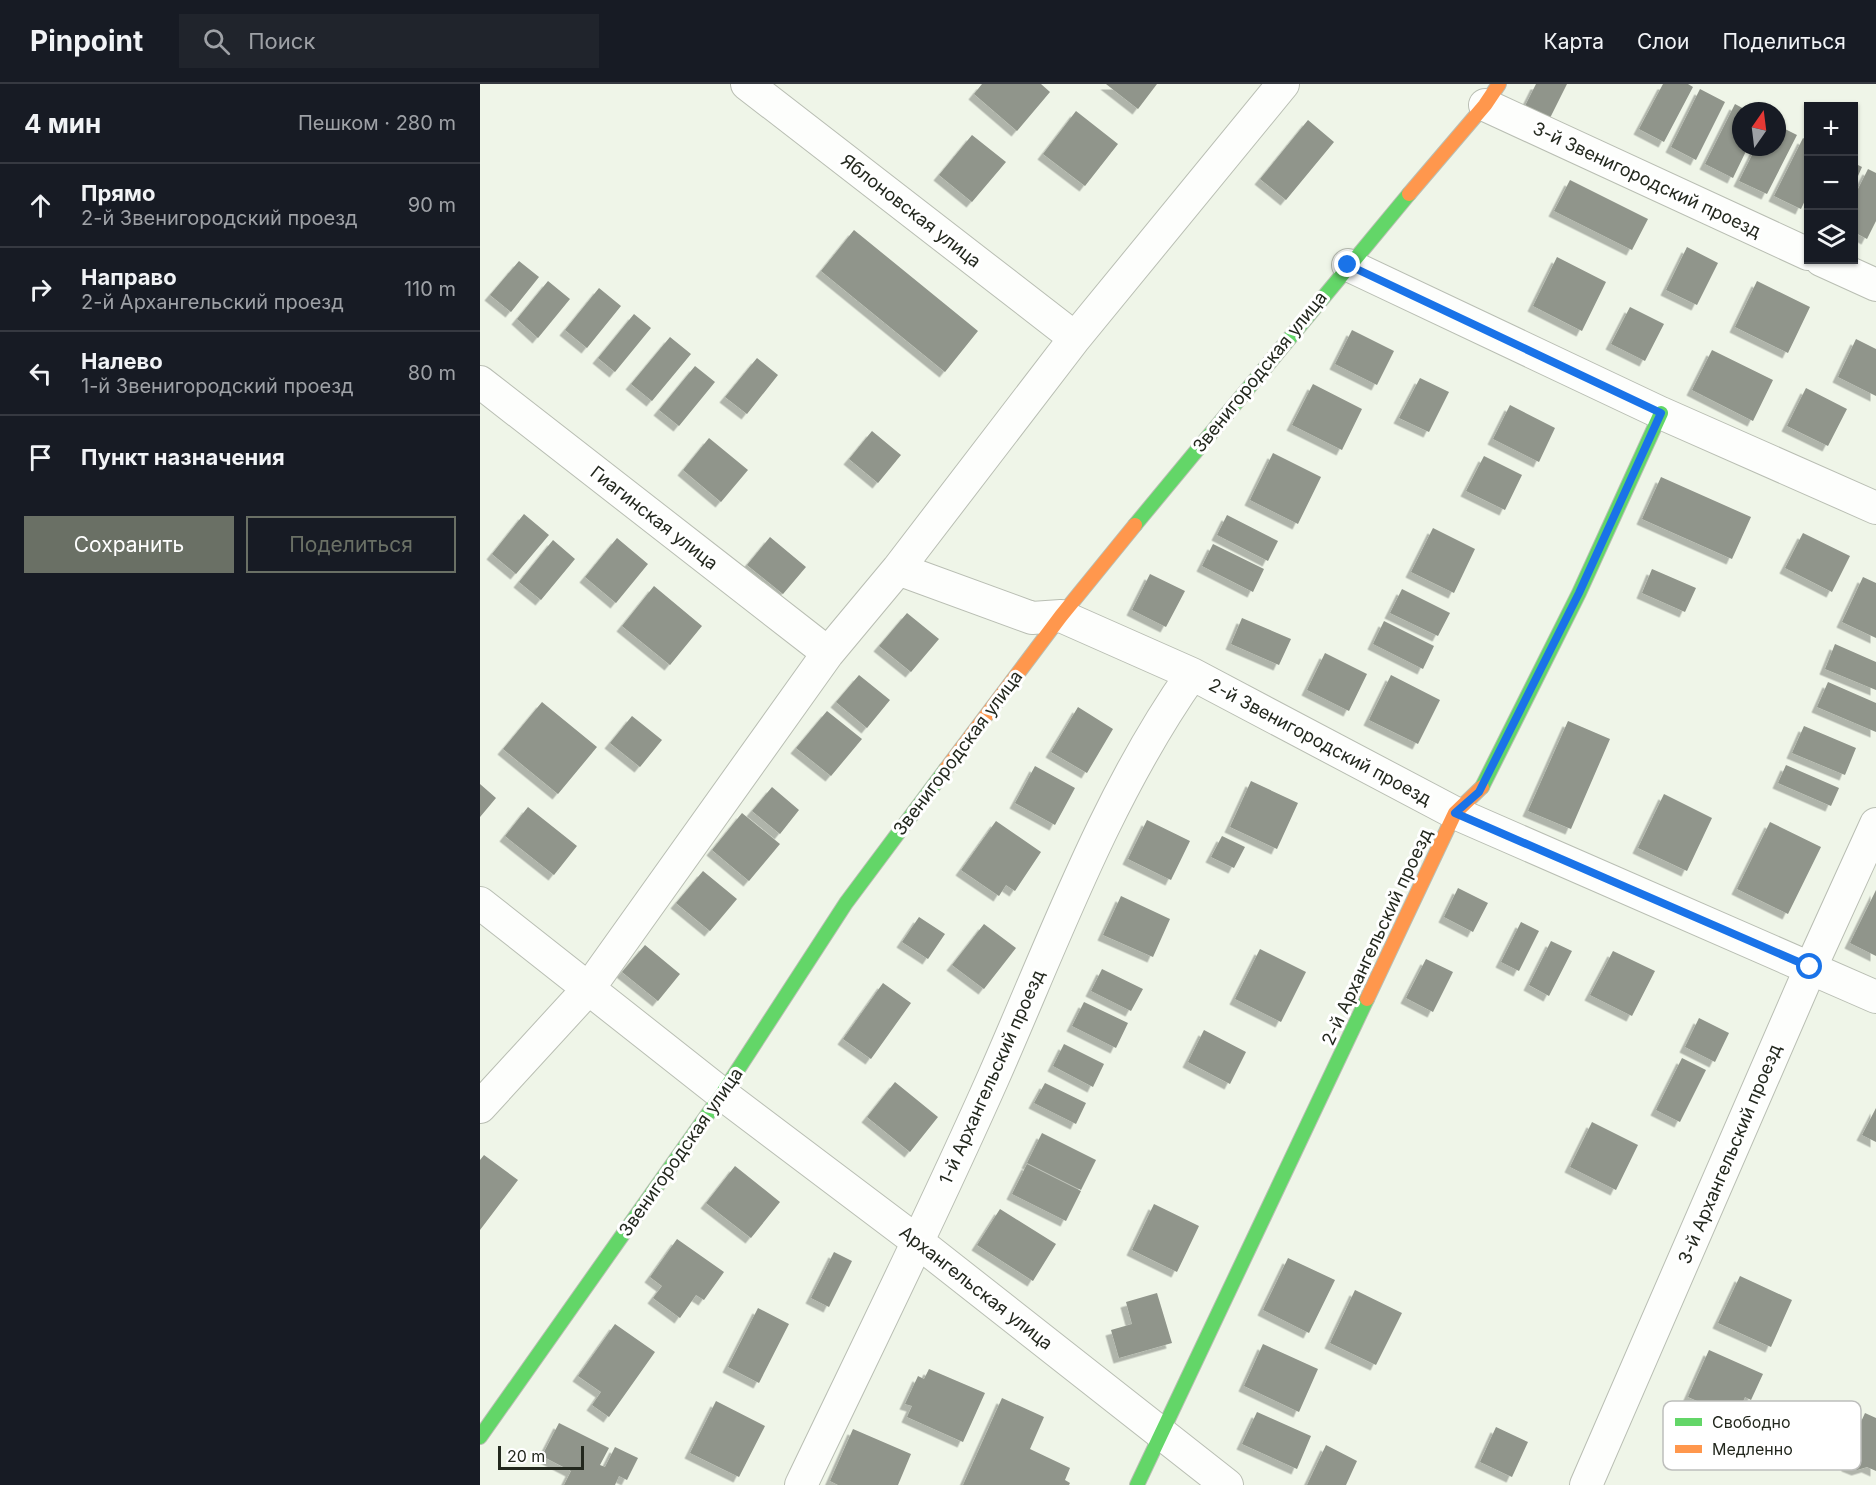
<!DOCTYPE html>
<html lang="ru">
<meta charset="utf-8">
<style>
:root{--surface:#171b24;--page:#20242c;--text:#f1f3f6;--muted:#9ea1a6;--line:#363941;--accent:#6a7065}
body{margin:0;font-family:Inter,sans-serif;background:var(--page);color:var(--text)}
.controls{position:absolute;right:18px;top:18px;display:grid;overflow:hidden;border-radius:0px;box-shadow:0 2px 4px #0004}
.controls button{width:54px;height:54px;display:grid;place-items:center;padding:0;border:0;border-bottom:2px solid var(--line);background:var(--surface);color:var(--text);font:30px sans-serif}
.compass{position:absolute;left:1252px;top:18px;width:54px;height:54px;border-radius:50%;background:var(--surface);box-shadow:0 2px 4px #0004;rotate:14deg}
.scale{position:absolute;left:18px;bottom:15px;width:86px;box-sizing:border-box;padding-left:6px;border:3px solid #23281e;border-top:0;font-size:16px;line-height:21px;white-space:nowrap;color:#23281e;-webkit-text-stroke:4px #fff;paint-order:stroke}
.stop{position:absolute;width:18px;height:18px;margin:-14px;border:4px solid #1a73e8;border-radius:50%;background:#fff}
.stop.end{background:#1a73e8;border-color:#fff;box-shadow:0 2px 6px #0008}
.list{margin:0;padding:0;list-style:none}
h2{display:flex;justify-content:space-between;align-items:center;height:78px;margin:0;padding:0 24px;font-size:26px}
h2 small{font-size:20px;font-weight:400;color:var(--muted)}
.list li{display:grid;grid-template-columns:39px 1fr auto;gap:18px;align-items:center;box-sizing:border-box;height:84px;padding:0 24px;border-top:2px solid var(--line)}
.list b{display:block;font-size:22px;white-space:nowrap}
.list p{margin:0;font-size:20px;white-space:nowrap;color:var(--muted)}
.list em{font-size:20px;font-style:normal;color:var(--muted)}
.actions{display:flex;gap:12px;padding:18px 24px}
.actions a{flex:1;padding:14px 0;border:2px solid var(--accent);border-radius:0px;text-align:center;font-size:21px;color:var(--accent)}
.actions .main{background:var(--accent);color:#fff}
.icon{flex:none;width:33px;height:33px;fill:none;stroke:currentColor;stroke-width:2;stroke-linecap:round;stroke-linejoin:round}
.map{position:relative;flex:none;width:1396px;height:1401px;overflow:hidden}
header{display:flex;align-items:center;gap:36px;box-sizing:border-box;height:84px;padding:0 30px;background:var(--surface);border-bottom:2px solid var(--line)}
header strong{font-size:28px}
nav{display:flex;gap:33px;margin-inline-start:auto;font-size:21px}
.search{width:420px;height:54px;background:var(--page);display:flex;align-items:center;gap:15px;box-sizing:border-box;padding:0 21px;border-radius:0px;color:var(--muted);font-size:22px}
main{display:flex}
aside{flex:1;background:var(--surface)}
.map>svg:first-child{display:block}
</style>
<header>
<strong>Pinpoint</strong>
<div class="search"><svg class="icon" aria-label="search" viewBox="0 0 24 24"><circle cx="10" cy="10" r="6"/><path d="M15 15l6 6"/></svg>Поиск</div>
<nav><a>Карта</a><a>Слои</a><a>Поделиться</a></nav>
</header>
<main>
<aside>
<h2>4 мин<small>Пешком · 280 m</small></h2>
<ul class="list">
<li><svg class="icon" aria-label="ahead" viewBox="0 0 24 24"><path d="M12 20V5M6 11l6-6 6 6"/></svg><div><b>Прямо</b><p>2-й Звенигородский проезд</p></div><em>90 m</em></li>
<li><svg class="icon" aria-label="right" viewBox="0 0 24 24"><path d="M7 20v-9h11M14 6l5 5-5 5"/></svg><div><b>Направо</b><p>2-й Архангельский проезд</p></div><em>110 m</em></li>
<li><svg class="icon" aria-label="left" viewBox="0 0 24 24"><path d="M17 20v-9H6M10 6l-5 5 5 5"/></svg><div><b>Налево</b><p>1-й Звенигородский проезд</p></div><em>80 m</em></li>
<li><svg class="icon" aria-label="arrive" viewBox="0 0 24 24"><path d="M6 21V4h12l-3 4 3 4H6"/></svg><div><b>Пункт назначения</b></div></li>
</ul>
<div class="actions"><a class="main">Сохранить</a><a>Поделиться</a></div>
</aside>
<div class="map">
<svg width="1396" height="1401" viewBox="0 0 1396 1401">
<defs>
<filter id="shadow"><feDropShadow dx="-5.5" dy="5.5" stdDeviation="0" flood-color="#0004"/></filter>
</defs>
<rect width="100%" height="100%" fill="#eff5e8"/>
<path fill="#90958b" filter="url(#shadow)" d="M502 0H561L570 8 537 47 494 10Z
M626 0H677L658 25Z
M1056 0H1087L1070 34 1045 22Z
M1183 0H1208L1213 3 1184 58 1159 45Z
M1220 5 1245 18 1216 76 1191 63Z
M1255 20 1268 27H1261V63H1268L1253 94 1225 80Z
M596 27 638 60 605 102 563 70Z
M828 36 854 58 806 116 780 95Z
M1297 41 1317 51 1287 110 1259 97 1276 63H1297Z
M492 51 526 78 492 118 459 91Z
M1323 54 1328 57V110L1321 125 1294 112Z
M1374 79 1382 83 1374 101Z
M1388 85 1396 89V137L1387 155 1374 148V113Z
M1090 96 1168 135 1152 166 1074 127Z
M374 146 498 247 465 288 341 187Z
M1207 163 1238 179 1217 221 1186 206Z
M1077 173 1126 198 1102 247 1053 222Z
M39 177 59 193 31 228 10 211Z
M68 197 90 215 58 254 37 235Z
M1277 197 1330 223 1308 269 1255 243Z
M119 204 141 222 107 264 85 246Z
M1150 223 1184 240 1165 277 1131 260Z
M154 230 171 244 135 288 118 274Z
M872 246 914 267 897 301 855 280Z
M190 253 211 270 172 317 151 300Z
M1376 255 1396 265V312L1358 293Z
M1232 266 1293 296 1273 337 1212 306Z
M277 274 298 291 267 330 245 313Z
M215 282 235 298 199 342 179 326Z
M940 294 969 308 949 348 919 334Z
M833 300 882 325 862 366 812 341Z
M1326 304 1367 325 1348 362 1307 342Z
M1030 321 1075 344 1059 378 1013 355Z
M392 347 421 371 398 399 369 375Z
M229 354 268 386 241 418 203 386Z
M793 369 841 393 818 440 770 416Z
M1004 372 1042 391 1025 426 986 407Z
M1181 393 1271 433 1252 475 1162 435Z
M44 430 69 451 36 490 12 470Z
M747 431 798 457 788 477 737 451Z
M953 444 995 465 974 509 931 488Z
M1323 449 1370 472 1352 508 1305 484Z
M290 453 326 483 303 510 267 481Z
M137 454 168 480 136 519 105 493Z
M73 456 95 475 61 516 39 498Z
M733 460 784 485 773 508 722 482Z
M1172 485 1216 504 1205 528 1162 509Z
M670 490 705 507 686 543 652 526Z
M1383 493 1396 499V554L1362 538Z
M174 502 222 542 190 581 142 542Z
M922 505 970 529 958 552 910 529Z
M427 529 459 555 431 588 399 562Z
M762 534 811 555 799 581 751 560Z
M904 537 954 562 943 585 893 560Z
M1355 560 1396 578V606L1345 585Z
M845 569 887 590 869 627 827 606Z
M379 591 410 616 387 644 356 618Z
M911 591 960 616 938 660 889 636Z
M1348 598 1396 619V648L1337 623Z
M62 618 117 663 78 710 23 665Z
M598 623 633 645 607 689 571 668Z
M347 627 382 655 351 692 316 664Z
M152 632 182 656 160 683 130 659Z
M1088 637 1130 655 1091 745 1048 727Z
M1324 642 1376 664 1365 691 1312 669Z
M1306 681 1359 704 1351 722 1298 699Z
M555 682 595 704 575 741 535 719Z
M771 697 818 719 797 765 750 743Z
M0 700 16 714 0 733Z
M292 703 319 726 300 750 272 727Z
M1184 710 1232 734 1207 787 1158 764Z
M48 723 97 762 74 791 25 752Z
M262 729 300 760 269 797 232 766Z
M667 736 710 757 691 796 648 775Z
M516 737 561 768 535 807 526 801 519 812 481 786Z
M1290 738 1341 763 1308 830 1257 805Z
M742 752 765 763 754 784 731 773Z
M223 787 257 815 230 847 196 819Z
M978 804 1008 819 993 848 964 833Z
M1396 806V872L1370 859Z
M641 812 690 835 673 873 623 851Z
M439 833 465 850 448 875 422 858Z
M1041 838 1059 847 1039 887 1021 878Z
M504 840 536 864 504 905 472 881Z
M1071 857 1092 867 1069 912 1049 901Z
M165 861 200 890 178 917 142 888Z
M780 865 826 888 801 938 755 915Z
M1133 867 1175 887 1152 932 1110 911Z
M946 875 973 888 953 928 926 914Z
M622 885 663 905 651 927 611 907Z
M403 899 431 919 391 975 363 955Z
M604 918 648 939 636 964 592 942Z
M1219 934 1249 949 1235 978 1205 963Z
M724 946 766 968 750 1000 708 978Z
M584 960 624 980 613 1003 573 982Z
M1202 974 1226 986 1200 1038 1176 1026Z
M415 998 458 1033 430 1068 387 1033Z
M565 999 606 1019 596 1040 554 1019Z
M1396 1024V1058L1382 1051Z
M1112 1038 1158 1061 1136 1106 1090 1083Z
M562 1049 616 1076 601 1106 547 1079Z
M4 1071 38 1096 0 1146V1076Z
M547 1080 601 1107 586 1137 532 1110Z
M255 1082 300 1118 271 1154 226 1119Z
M674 1120 719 1142 697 1188 652 1166Z
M520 1125 576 1160 553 1197 497 1161Z
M197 1155 244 1188 224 1216 216 1211 200 1234 173 1214 182 1202 170 1193Z
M354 1168 372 1177 349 1223 331 1214Z
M808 1174 855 1196 829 1249 783 1226Z
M1260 1192 1312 1216 1291 1263 1238 1239Z
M875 1206 922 1229 896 1281 850 1259Z
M677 1209 692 1259 639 1274 631 1246 652 1240 646 1218Z
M278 1224 309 1240 279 1299 248 1283Z
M135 1240 175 1268 129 1333 112 1321 121 1308 98 1292Z
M783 1260 838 1285 819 1328 764 1302Z
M1229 1266 1283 1290 1271 1316 1265 1313 1256 1334 1208 1313Z
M449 1285 505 1309 483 1358 427 1333 432 1322 425 1320 438 1292 444 1295Z
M522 1314 564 1333 550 1365 590 1384 585 1396 590 1399 589 1401H483Z
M236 1317 285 1342 259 1393 210 1369Z
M777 1328 831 1352 817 1385 762 1360Z
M1385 1329 1396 1334V1387L1387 1383 1377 1386 1367 1382 1365 1373Z
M79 1339 129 1364 120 1381 125 1383 135 1363 158 1374 147 1396 139 1392 135 1401H84L91 1387 62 1372Z
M1016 1343 1048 1358 1032 1393 1000 1378Z
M373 1345 431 1370 418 1401H358L350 1397Z
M846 1361 877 1377 866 1401H827Z"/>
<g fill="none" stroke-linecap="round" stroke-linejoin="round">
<defs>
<path id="street" d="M267 0 595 254
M1005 21 1328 170
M1341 176 1396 201
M868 181 1181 329 1396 424
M0 298 348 569
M418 485 552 534 581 532 712 590 975 729 1396 913
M0 819 242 1010 438 1158 747 1401
M0 1023 109 904 348 569 418 485 595 254 803 0
M321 1401C386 1265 453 1130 514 992 574 856 626 712 712 590
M1106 1401 1331 883 1396 740"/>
<path id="fast" d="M655 441 929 110
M1002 703 1099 509 1181 329
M0 1353 242 1010 366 819 466 685
M657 1401 887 915"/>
<path id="slow" d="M929 110 1005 21 1019 0
M466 685 581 532 655 441
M887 915 975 729 1002 703"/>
</defs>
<use href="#street" stroke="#b9beb3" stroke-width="34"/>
<use href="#fast" stroke="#b9beb3" stroke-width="16"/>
<use href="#slow" stroke="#b9beb3" stroke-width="16"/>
<use href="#street" stroke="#fdfefc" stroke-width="32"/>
<use href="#fast" stroke="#63d668" stroke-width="14"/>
<use href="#slow" stroke="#ff974d" stroke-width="14"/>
</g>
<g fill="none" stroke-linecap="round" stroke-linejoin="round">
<path stroke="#1a73e8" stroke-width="8" d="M868 181 1181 329 1099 509 999 708 975 729 1330 883"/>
</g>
<g text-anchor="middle" stroke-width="6" stroke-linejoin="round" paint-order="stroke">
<g font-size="18" fill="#23281e" stroke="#fff">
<text transform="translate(1167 96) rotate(25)" y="6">3-й Звенигородский проезд</text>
<text transform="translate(431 127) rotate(38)" y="6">Яблоновская улица</text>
<text transform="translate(780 288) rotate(-51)" y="6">Звенигородская улица</text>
<text transform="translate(174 434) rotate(38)" y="6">Гиагинская улица</text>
<text transform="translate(840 658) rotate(28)" y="6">2-й Звенигородский проезд</text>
<text transform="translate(478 669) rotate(-53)" y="6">Звенигородская улица</text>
<text transform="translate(897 853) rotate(-65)" y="6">2-й Архангельский проезд</text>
<text transform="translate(512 993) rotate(-66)" y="6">1-й Архангельский проезд</text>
<text transform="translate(201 1068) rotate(-55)" y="6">Звенигородская улица</text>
<text transform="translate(1250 1070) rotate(-67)" y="6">3-й Архангельский проезд</text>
<text transform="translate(496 1204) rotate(38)" y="6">Архангельская улица</text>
</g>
</g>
<rect x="1183" y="1317" width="198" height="69" rx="9" fill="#fff" stroke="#bdbebc" stroke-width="1.5"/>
<rect x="1195" y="1334" width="27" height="8" fill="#63d668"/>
<rect x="1195" y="1361" width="27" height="8" fill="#ff974d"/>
<g font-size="16" fill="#23281e">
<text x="1232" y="1344">Свободно</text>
<text x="1232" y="1371">Медленно</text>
</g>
</svg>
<div class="controls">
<button>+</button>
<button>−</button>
<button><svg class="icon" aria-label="layers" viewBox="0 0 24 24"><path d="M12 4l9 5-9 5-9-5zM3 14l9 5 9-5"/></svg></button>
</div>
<svg class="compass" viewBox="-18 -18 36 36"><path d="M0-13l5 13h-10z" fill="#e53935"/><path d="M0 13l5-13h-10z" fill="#9ea1a6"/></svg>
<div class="scale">20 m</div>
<div class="stop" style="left:1330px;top:883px"></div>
<div class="stop end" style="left:868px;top:181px"></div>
</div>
</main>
